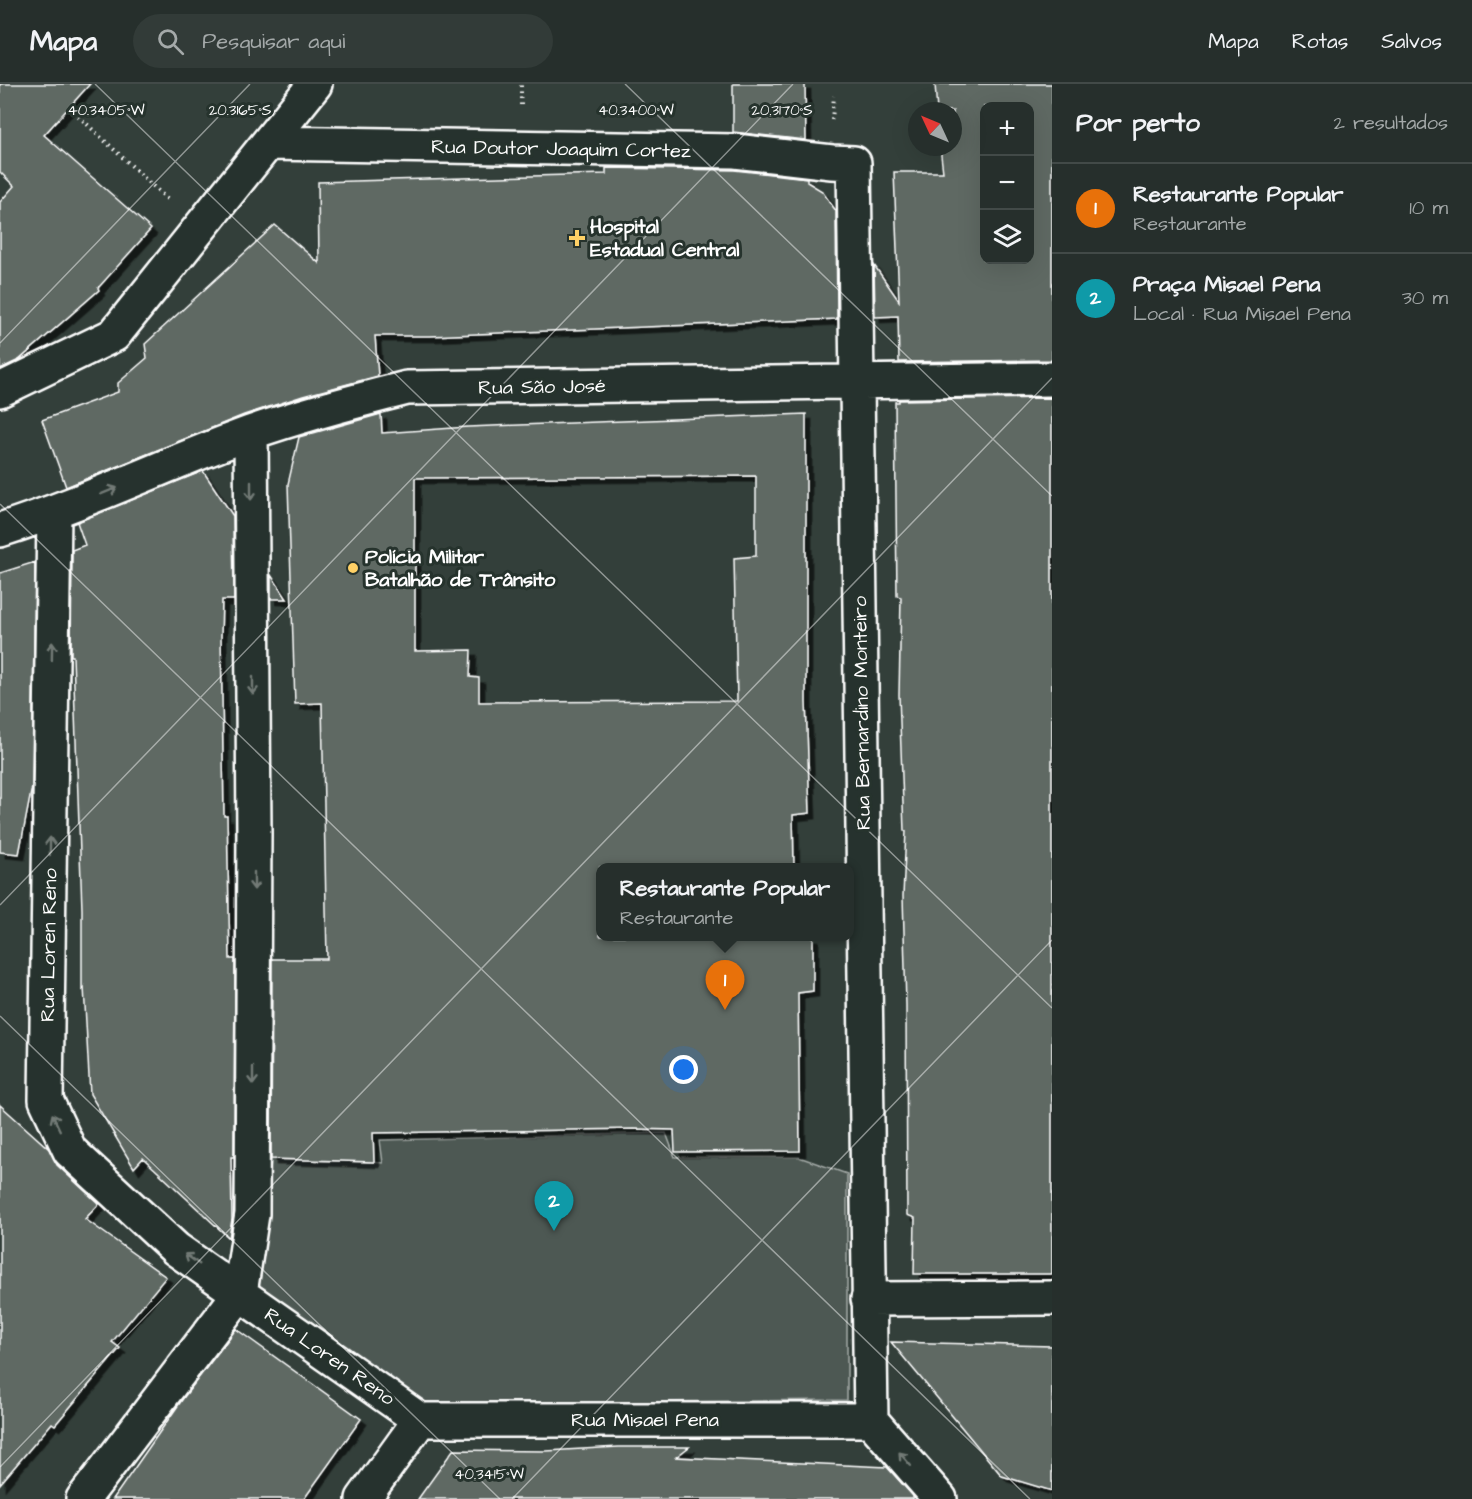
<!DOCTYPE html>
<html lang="pt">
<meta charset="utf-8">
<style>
:root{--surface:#262f2c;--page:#323b38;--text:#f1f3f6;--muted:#a4a9a9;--line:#424a48;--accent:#d6ab8b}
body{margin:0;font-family:"Architects Daughter",sans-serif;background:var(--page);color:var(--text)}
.controls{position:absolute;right:18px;top:18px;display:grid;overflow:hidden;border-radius:12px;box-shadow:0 6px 24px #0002}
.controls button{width:54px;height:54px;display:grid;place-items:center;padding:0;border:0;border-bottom:2px solid var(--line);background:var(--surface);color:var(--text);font:30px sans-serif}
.compass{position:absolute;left:908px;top:18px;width:54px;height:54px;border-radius:50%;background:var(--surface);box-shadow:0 6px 24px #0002;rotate:314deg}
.you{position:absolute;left:684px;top:986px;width:21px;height:21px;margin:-15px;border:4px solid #fff;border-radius:50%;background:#1a73e8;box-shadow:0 0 0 9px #1a73e833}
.badge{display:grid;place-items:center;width:39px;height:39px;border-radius:50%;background:var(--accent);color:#fff;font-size:20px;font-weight:700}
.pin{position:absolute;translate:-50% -50px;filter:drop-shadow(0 2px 3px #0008)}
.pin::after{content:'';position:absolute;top:32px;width:21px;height:18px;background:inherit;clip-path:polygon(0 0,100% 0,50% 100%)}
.popup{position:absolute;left:596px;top:779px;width:258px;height:78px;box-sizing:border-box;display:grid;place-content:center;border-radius:12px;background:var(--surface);filter:drop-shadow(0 2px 4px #0005);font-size:20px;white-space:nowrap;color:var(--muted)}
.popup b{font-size:22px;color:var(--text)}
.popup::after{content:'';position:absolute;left:50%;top:100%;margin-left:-12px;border:12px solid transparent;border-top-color:var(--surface)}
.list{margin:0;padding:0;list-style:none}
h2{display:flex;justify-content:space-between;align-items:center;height:78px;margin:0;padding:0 24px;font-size:26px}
h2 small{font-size:20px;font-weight:400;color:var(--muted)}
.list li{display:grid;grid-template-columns:39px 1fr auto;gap:18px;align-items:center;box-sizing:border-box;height:90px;padding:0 24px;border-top:2px solid var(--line)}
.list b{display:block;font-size:22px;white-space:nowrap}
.list p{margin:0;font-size:20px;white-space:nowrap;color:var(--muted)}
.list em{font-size:20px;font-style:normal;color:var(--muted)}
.icon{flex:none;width:33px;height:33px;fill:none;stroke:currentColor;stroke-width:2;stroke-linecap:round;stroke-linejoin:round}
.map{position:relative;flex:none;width:1052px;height:1415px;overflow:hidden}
header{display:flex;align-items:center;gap:36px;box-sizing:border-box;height:84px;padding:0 30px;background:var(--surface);border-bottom:2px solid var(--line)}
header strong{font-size:28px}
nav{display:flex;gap:33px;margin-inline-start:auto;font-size:21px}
.search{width:420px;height:54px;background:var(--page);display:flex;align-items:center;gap:15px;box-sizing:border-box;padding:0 21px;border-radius:33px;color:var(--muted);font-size:22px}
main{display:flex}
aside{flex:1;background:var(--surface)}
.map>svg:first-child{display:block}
</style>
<header>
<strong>Mapa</strong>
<div class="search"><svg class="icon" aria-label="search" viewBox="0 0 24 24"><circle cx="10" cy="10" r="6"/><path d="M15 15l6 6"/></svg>Pesquisar aqui</div>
<nav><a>Mapa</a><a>Rotas</a><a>Salvos</a></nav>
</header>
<main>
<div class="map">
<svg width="1052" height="1415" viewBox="0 0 1052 1415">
<defs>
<filter id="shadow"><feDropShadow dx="5.5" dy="5.5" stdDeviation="0" flood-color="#0009"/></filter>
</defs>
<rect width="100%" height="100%" fill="#333f3a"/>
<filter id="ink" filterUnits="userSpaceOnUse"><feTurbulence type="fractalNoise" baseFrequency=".0167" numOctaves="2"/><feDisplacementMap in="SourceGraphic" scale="12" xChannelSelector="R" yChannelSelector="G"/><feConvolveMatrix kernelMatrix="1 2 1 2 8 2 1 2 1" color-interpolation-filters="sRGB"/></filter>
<g filter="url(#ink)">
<path fill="#4d5853" stroke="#a6aca9" stroke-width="1.5" d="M666 1049 675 1073H799L847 1090V1316L423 1320 253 1204 272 1071 383 1079 380 1056Z"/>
<path fill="#5f6964" stroke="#fff" stroke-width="1.5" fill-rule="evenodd" filter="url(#shadow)" d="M0 0H90L44 51 151 145 98 204 99 206 19 276 0 285V118L14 102 0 88Z
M733 0H805L806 56 733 48Z
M935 0H1052V276L899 278 898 232 875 233 874 181 899 217 894 88H943L940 63H953V27H937ZM984 22H1029V176H984Z
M606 84 734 86 807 94V98L822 107 836 127 837 235 430 252H375L378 292 303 312 244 331 66 403 42 336 118 308V299L147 274 145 260 275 141 319 179 318 98 606 90Z
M1052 314V1190H914L915 1134 907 1131 906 921 903 812 906 747H904L899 611 901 513 897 512 895 318H899V316Z
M381 330 382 349 468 343 806 330V618L810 729 793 731 794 783H600V852H813V907L798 909 800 1067 675 1068 674 1046 634 1045 373 1049 374 1078 271 1075 272 875H327L322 619 295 620 288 400 299 353ZM756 392V472L734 474 737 617 479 618V594L470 593 471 566 415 567V394Z
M203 387 233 432 234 516H222L221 552 224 732H227L230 875H235L234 1073H231L232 1135 229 1154 143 1074 134 1084 90 1010 84 903 82 907V825L73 572H71L72 466 85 461 77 438Z
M35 478 32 703 19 770 0 768V489Z
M271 491 287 515H271Z
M0 1021 49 1065 57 1081 99 1120 85 1135 166 1193 112 1258 120 1264 55 1341 52 1339 0 1400Z
M236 1245 361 1335 304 1415H113L184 1313Z
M891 1258 1052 1262V1407L1002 1392Z
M619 1363H689L676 1373 887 1383 913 1412V1415H418L453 1366 546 1367Z"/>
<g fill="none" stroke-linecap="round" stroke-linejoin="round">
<defs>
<path id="street" d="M268 59 735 67 832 78 854 79 871 1336 940 1415
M0 306 114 251 315 0
M54 429 46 1016 70 1067 176 1165 420 1336
M0 446C85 419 166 380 250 349 301 331 355 317 407 304L1052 295
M868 1215 1052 1214
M420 1336H871
M83 1415 240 1209 252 1130 254 749 251 349
M363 1415 420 1336"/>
</defs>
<use href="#street" stroke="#fff" stroke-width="38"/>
<path stroke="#fff" stroke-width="4" stroke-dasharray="1.5 4.5" stroke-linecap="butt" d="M521 21V0
M74 28 168 116
M832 36 834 12"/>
<use href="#street" stroke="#26332d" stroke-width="33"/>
</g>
<defs><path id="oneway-shaft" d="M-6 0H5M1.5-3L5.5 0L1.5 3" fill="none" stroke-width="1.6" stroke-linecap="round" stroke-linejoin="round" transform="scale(1.5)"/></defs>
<g stroke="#727a76">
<use href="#oneway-shaft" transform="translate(109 407) rotate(-22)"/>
<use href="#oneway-shaft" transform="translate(251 407) rotate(90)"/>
<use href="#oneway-shaft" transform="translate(52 567) rotate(-89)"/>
<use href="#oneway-shaft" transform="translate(253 602) rotate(90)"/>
<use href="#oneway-shaft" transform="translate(50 762) rotate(-89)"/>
<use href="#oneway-shaft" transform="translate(254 797) rotate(90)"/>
<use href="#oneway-shaft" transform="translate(253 992) rotate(90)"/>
<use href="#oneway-shaft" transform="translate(56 1038) rotate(-115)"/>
<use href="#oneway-shaft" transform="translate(192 1175) rotate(-145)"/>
<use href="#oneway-shaft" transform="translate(905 1375) rotate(-131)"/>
</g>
</g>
<path fill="none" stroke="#fff" stroke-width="1.5" stroke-opacity="0.45" d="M95 0 1052 924M625 0 1052 412M0 259 250 0M0 420 1030 1415M0 821 793 0M0 932 500 1415M0 1383 1052 294M512 1415 1052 856"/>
<g fill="#ffd166" stroke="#26332d" stroke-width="2">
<path d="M574 145h6v6h6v6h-6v6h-6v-6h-6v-6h6z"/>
<circle cx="353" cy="484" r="6"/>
</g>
<g text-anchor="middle" stroke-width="6" stroke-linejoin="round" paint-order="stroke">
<g font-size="20" fill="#fff" stroke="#26332d">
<text transform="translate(561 64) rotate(1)" y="7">Rua Doutor Joaquim Cortez</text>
<text transform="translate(542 302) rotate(-1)" y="7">Rua São José</text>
<text transform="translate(861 629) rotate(-91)" y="7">Rua Bernardino Monteiro</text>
<text transform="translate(48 861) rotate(-89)" y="7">Rua Loren Reno</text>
<text transform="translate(330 1272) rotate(35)" y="7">Rua Loren Reno</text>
<text x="645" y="1342">Rua Misael Pena</text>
</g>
<g font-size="20" font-weight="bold" fill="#fff" stroke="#26332d" text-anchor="start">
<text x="590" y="149">Hospital<tspan x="590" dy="23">Estadual Central</tspan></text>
<text x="365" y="479">Polícia Militar<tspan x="365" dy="23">Batalhão de Trânsito</tspan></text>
</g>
</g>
<g font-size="15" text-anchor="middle" fill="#fff" stroke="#26332d" stroke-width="6" stroke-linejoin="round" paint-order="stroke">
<text x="106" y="31">40.3405°W</text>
<text x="636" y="31">40.3400°W</text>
<text x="240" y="31">20.3165°S</text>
<text x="782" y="31">20.3170°S</text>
<text x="489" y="1395">40.3415°W</text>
</g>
</svg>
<div class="controls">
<button>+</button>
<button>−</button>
<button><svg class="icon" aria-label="layers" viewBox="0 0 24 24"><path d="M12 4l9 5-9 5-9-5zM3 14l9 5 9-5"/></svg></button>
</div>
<svg class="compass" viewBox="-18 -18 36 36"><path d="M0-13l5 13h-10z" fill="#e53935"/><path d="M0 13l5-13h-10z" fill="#a4a9a9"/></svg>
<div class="you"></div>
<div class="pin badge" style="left:725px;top:926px;background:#e8710a">1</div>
<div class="popup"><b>Restaurante Popular</b>Restaurante</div>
<div class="pin badge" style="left:554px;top:1147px;background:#0f9aa8">2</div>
</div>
<aside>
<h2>Por perto<small>2 resultados</small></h2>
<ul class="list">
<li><span class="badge" style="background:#e8710a">1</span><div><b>Restaurante Popular</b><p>Restaurante</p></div><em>10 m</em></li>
<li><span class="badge" style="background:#0f9aa8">2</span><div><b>Praça Misael Pena</b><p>Local · Rua Misael Pena</p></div><em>30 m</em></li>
</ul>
</aside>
</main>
